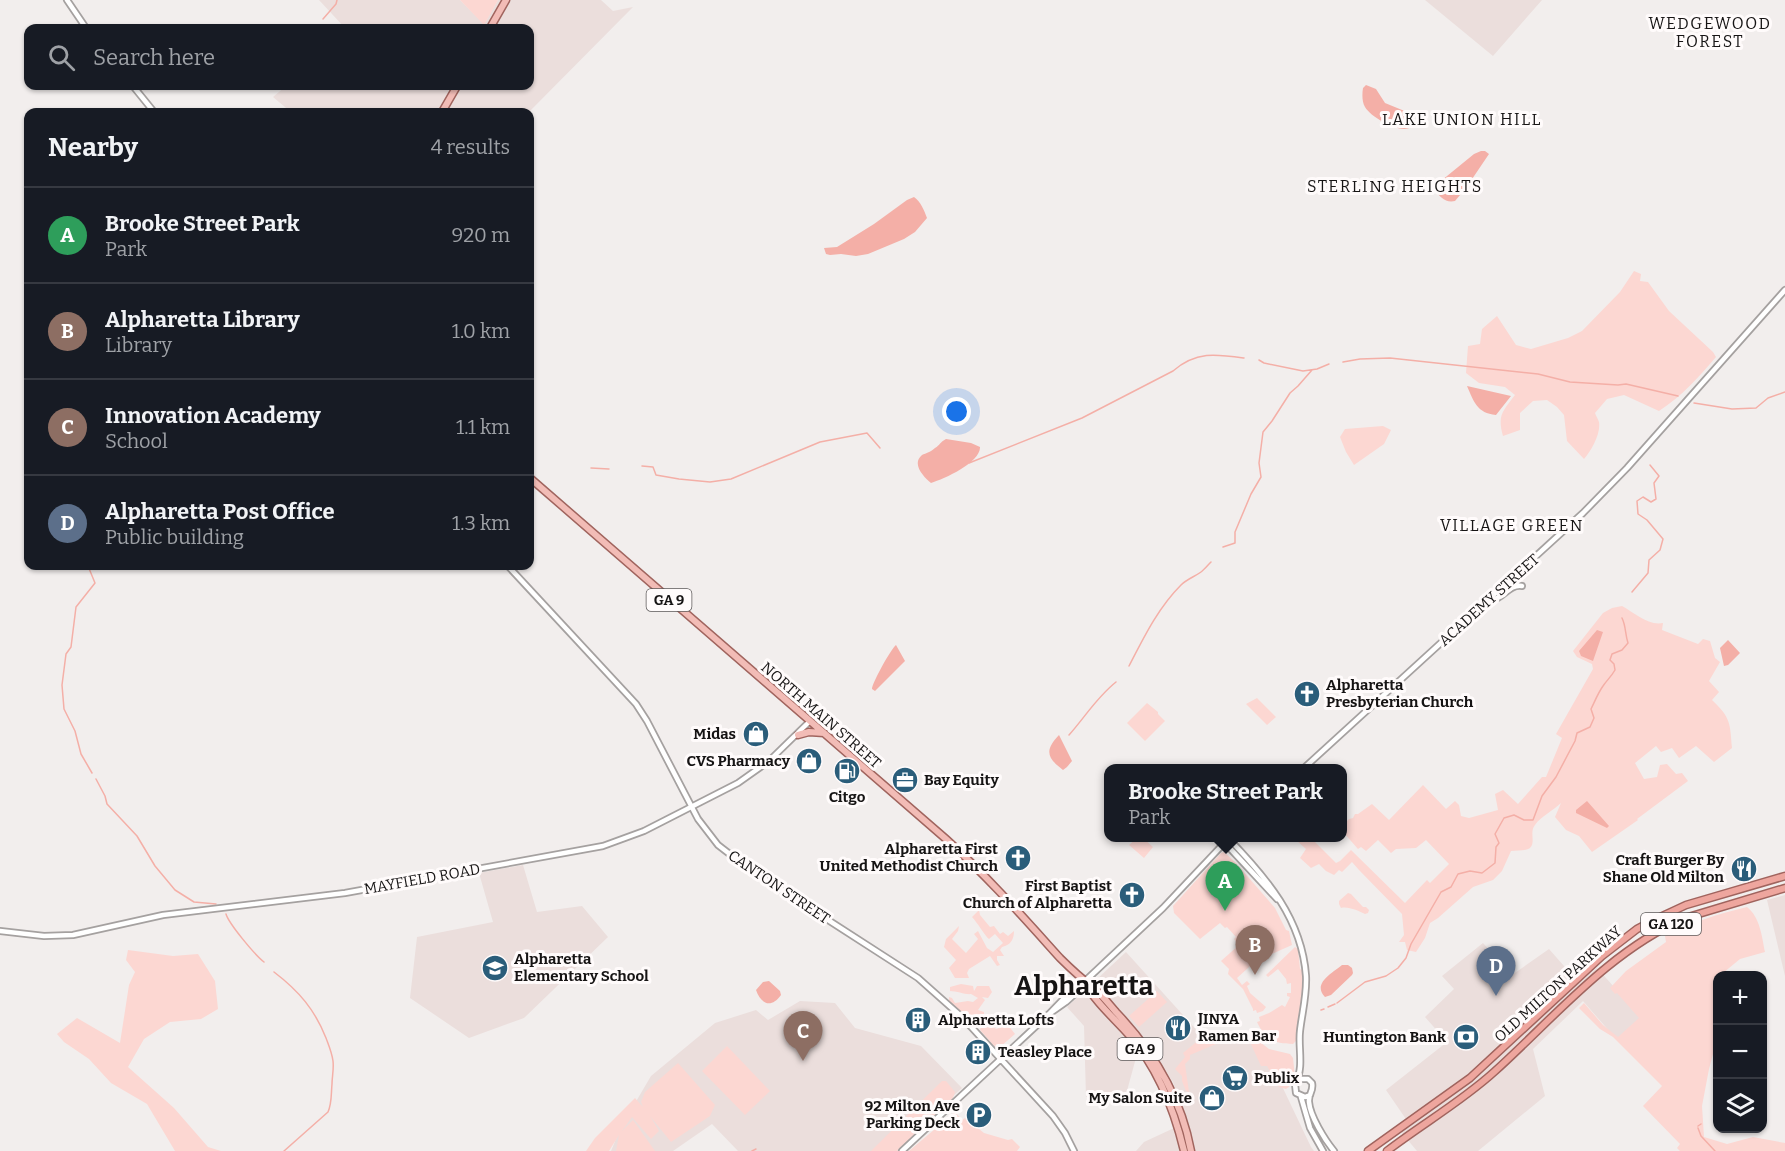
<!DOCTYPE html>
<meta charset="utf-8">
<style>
:root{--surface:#171b24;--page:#20242c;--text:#f1f3f6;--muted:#9ea1a6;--line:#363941;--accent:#97b0be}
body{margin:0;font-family:Bitter,serif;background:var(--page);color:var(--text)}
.controls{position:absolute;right:18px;bottom:18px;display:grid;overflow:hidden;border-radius:12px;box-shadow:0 2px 4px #0004}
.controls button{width:54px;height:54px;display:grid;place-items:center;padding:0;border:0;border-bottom:2px solid var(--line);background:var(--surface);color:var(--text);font:30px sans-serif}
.you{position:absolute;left:957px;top:412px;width:21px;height:21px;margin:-15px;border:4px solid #fff;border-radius:50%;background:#1a73e8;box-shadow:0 0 0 9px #1a73e833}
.badge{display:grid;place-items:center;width:39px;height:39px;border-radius:50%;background:var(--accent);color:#fff;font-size:20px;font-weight:700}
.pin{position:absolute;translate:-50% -50px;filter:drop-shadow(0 2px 3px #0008)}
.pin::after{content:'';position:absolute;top:32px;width:21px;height:18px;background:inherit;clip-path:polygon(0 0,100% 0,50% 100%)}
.popup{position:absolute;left:1104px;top:764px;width:243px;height:78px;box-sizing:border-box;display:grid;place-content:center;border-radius:12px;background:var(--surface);filter:drop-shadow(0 2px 4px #0005);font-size:20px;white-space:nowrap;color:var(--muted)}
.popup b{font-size:22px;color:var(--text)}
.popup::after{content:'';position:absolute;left:50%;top:100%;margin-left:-12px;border:12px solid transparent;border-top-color:var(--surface)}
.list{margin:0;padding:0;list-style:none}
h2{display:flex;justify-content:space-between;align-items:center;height:78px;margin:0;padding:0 24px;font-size:26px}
h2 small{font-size:20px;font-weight:400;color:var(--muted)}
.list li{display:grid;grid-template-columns:39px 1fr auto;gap:18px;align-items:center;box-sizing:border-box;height:96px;padding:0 24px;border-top:2px solid var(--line)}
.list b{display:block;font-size:22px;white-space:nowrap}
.list p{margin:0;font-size:20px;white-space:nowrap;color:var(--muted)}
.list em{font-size:20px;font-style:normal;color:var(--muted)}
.icon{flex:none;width:33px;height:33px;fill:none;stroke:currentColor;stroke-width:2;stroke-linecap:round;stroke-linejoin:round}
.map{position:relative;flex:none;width:1785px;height:1151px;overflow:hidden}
.search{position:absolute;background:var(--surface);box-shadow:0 2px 4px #0004;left:24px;top:24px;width:510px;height:66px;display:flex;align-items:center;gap:15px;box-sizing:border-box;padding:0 21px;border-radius:12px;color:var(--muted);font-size:22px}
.panel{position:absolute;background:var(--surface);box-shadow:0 2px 4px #0004;left:24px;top:108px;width:510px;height:462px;border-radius:12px}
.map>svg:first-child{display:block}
</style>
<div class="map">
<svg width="1785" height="1151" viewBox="0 0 1785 1151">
<rect width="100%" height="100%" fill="#f2eeed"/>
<path fill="#ebdedc" d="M319 0H460L484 24 498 0H601L613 11 633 7 529 112H291L273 97 286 86H530V28H345Z
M1425 0H1542L1493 56Z
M523 865 537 912 582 906 608 937 524 1018 469 1038 410 998 417 937 493 922 479 873Z
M1785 895V976L1767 900Z
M1483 943 1512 975 1549 949 1579 983 1597 968 1642 1018 1617 1040 1583 1001 1533 1049 1545 1096 1478 1151H1417L1401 1132 1410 1125 1386 1090 1447 1042 1425 1017 1454 989 1442 976Z
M1126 952 1211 1046 1245 1032 1259 1038 1311 1147 1314 1151H1136L1144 1142 1187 1122 1173 1082 1142 1036 1125 1098 1086 1097 1084 1026 1067 1007Z
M800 1001 835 1003 855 1028 921 1046 962 1088 893 1151H738L712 1124 673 1151H611L621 1127 651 1076 715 1023 756 1010 768 1020Z"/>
<path fill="#fcd7d2" d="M460 0H498L484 25Z
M1634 271 1641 274 1640 281 1648 282 1669 311 1713 352 1716 357C1697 379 1683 395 1659 411L1624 395 1607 399 1595 413C1596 416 1598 419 1599 422 1601 434 1591 451 1584 459L1567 441 1564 415 1557 407 1547 400 1533 401 1520 413V430L1503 436C1497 415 1503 411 1515 395L1505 387 1479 383 1466 373 1468 346 1480 344 1482 329 1497 316 1516 345 1531 349 1568 338 1582 331 1620 292Z
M1383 426 1391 430 1384 444 1354 465 1346 452 1340 437 1345 429Z
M1622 606C1635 613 1648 626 1663 623L1662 630 1698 644 1703 639 1710 641 1715 658 1720 662 1709 681 1719 692 1712 700C1731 718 1730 723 1732 748L1714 762 1696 746 1679 758 1672 748 1661 752 1656 746 1635 763 1644 779 1657 777 1660 765 1667 764 1676 774 1682 773 1688 781 1637 819 1638 820 1592 852 1579 836 1566 830 1555 817 1561 803C1553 811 1541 816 1535 825 1529 832 1536 842 1530 848 1526 851 1517 850 1511 851L1502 871 1493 880 1473 887 1438 918 1430 923 1425 938 1416 952 1407 950 1405 942H1399L1404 935 1402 914 1359 870 1352 862 1342 872 1339 870 1334 875 1326 871 1319 864 1311 868 1300 858 1306 849 1296 840 1291 838H1311L1336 863 1340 861 1351 850 1405 903 1427 880 1430 883 1449 864 1426 840 1416 848 1396 849 1391 853 1378 840 1366 851 1361 847 1358 849 1344 833V824L1349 819 1353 818 1355 814H1358L1372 804 1389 820 1423 785 1446 809 1455 801 1459 805 1461 816 1469 818 1498 810 1495 794 1503 790 1518 804 1542 777H1546L1562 738 1556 734 1593 669 1592 664 1577 657 1573 651 1603 613 1612 608Z
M1257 698 1276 717 1267 725 1246 704Z
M1147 703 1158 712V714L1165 721 1145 741 1127 723Z
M1137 838H1143L1153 847 1144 858 1129 845Z
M1224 852 1235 862 1275 908 1286 930 1289 931 1292 945 1267 956 1262 961 1259 958 1237 978 1242 985 1247 981 1250 984 1247 986 1250 993 1266 1007 1263 1011 1257 1013 1256 1010 1253 1011V1009L1243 989 1228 974 1229 969 1221 961 1239 945 1234 939 1236 937 1227 927 1225 928 1220 923 1200 939 1174 913 1173 906 1221 853Z
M1348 893 1351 894 1363 907H1366L1369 910 1368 913 1365 914C1359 911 1348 906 1341 908L1339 904V901Z
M1747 907C1760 917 1762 937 1765 952L1740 959 1723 973 1724 975 1718 976 1717 1039 1709 1069 1702 1106 1704 1137 1727 1144 1753 1137 1785 1143V1151H1680L1677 1148 1680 1144 1643 1106 1662 1086 1613 1037 1600 1029 1579 1008 1584 1003 1603 1025 1618 1037 1639 1018 1617 993 1615 994 1610 988 1626 971 1666 942 1665 936C1692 922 1718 914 1747 907Z
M979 910 980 915 990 927 994 926 1000 934 1003 932 1008 936 1014 931C1014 939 1011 945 1002 947L1000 950 1004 956H997V960L1000 965 997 966 990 956 969 969 967 973 969 978H955L949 968 956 960 944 947 946 939 959 926 958 931 952 939 966 953 978 939 974 934 978 931 987 948 993 952 1003 943 995 934 989 939C985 936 977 922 972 917Z
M1295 947 1298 949 1300 969 1302 970 1303 990 1296 1041 1293 1044C1274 1044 1265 1039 1257 1022L1260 1021 1259 1017 1269 1013 1282 1005 1285 1007 1290 997 1287 996V993H1291V983L1287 984 1286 979 1278 969 1268 977 1266 975Z
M128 950 173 956 198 954 215 981 218 1009 201 1019 170 1022 144 1039 128 1067 174 1108 208 1147 221 1151H175L147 1104 111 1083 89 1059 64 1042 57 1034 77 1018 120 1043 129 985 135 972 126 960Z
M961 984 973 986 974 991 977 986H989L992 992 988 998 982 997 985 1000 978 1010 984 1012V1018L977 1020 974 1025 970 1022 971 1016 967 1013 961 1014 955 1008V1006L949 1002V997L952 998 955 1003 968 1001 973 1002 978 998 971 994C966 995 957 991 950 991V987Z
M1157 991 1167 1002 1139 1027 1129 1016Z
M987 1021 996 1029 1008 1025 1015 1034 1000 1047H995L980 1030 982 1023Z
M1206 1034 1211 1035 1216 1042 1227 1038 1228 1039 1190 1055V1059L1185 1064 1189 1092 1186 1091 1182 1081V1076L1175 1069 1185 1057 1183 1053Z
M1254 1040 1260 1042 1269 1049 1290 1054 1293 1058 1295 1077 1289 1087 1286 1089 1279 1087 1267 1066H1261L1250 1042Z
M727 1046 770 1091 745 1115 702 1071Z
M678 1063 715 1105 710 1116 671 1142 650 1116 659 1131 651 1139 632 1117 622 1131 633 1120 655 1151H616L619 1135 609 1151H586L595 1138 635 1098 643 1107 641 1102 645 1092Z
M942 1081H946L955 1092 953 1098 897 1151H871Z
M955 1112 962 1120 965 1118 984 1133 1008 1140 1012 1139 1020 1147 1017 1151H909Z"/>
<path fill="#f4afa7" d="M1366 85 1376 89 1385 103 1407 112 1417 123C1413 126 1409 129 1404 129 1393 129 1371 117 1365 107 1362 102 1362 94 1363 88Z
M1481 151H1485L1489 154 1466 188 1455 201C1445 203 1440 197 1434 189L1436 185 1474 154Z
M914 197C921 202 924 210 927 218L915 232 904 239 868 254 856 256 841 254 830 255 826 254 824 248 837 247 874 224 907 200Z
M1467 386 1511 396 1496 415C1477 413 1474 402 1467 386Z
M946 439 971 443 980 447C981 462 945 479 931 483 924 477 911 464 922 455 926 453 931 452 935 448 940 445 940 442 946 439Z
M1597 630 1603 632 1593 661 1581 656 1579 651Z
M1728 640 1740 653 1728 665 1724 666 1720 648Z
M896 645 905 661 875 691 872 689C872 683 891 649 896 645Z
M1059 735 1072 761 1067 767 1063 770C1046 757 1045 750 1059 735Z
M1587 801 1609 826 1607 828 1576 813V810Z
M1342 965H1348L1352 968 1353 973 1352 975 1331 995 1325 997C1312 984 1332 973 1342 965Z
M769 981 780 991 781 995C771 1009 761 1004 756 990L763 982Z"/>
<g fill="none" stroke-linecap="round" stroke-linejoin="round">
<path stroke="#f4afa7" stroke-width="1.5" d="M323 19 336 4 337 0
M1259 360 1264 363 1303 371 1317 369 1329 364
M1343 362 1360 359 1390 358 1538 374 1570 382 1618 385 1626 384 1678 396
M1694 403 1732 409 1756 408 1768 398 1785 392
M969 463 1082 418 1173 371C1196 351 1216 354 1244 358
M642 466 653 467 656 475 679 479 710 482 731 479 820 442 867 433 880 448
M591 468 609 469
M1223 547 1235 543V532L1251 494 1261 477 1259 463 1263 432 1272 421 1290 393 1298 386 1312 370
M88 566 95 583 76 607 71 647 66 654 62 685 64 709 75 731 81 754 92 773
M1632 592 1648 573 1649 560 1660 550 1663 539 1647 520 1638 514 1637 501 1643 497 1651 502 1656 499 1654 483 1659 476 1650 465
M1129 666C1144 637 1158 608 1181 585 1187 579 1194 577 1201 572 1204 570 1208 565 1211 562
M1069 735C1085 717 1097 697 1116 682
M96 779 105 796 107 804 137 836 155 866 175 890 194 902 216 904
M226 914C229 924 255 955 264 962
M274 972C299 991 315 1010 326 1038 329 1046 332 1053 333 1061 334 1069 332 1077 332 1084 331 1094 332 1103 328 1112L284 1151
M1337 1003 1365 982 1386 976 1398 968 1406 958 1411 944 1441 892 1451 887 1458 874 1470 871 1482 873 1495 863 1496 847 1499 843 1495 834 1504 818 1514 815 1524 820H1533L1542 796 1556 777 1575 741 1577 733 1590 727 1594 718 1591 709C1595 701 1598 693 1603 686 1607 680 1611 677 1615 670L1614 664 1610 660 1612 654 1622 650 1628 643C1625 634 1626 626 1622 618
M1328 1007 1335 1004
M1321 1010 1324 1009
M1698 1126 1701 1124
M1698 1128 1701 1136 1715 1151
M752 1151 756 1149"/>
<defs>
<path id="tertiary" d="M67 0 86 28
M133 86 154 112
M508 566 636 704 647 721 698 819 718 845 749 869 918 978 963 1018 1053 1116 1065 1133 1074 1151
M1490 600C1503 600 1508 584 1522 586
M1304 768 1583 513 1627 468 1785 290
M1228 838C1266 877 1302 919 1306 976 1307 995 1302 1013 1300 1031 1298 1047 1304 1067 1296 1082
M1224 842 1277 899
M0 931 44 936 73 935 163 915 345 893 603 846 644 831 738 783 769 761 810 721
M1049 1014 1066 1002 1079 990 1084 982 1163 908 1229 838
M1310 1095 1305 1097 1296 1093 1295 1084 1299 1079H1308L1312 1083C1314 1091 1308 1094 1309 1102 1310 1116 1325 1140 1334 1151
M1301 1097 1310 1128 1323 1151
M902 1151 1049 1014 1076 986 1082 983"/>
<path id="primary" d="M490 28 506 0
M442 112 457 86
M530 478 946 839C987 876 1023 917 1060 958 1071 969 1082 979 1094 988 1102 995 1109 1004 1116 1012 1153 1051 1181 1097 1191 1151
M798 735 809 732 824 733
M1085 983C1096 1003 1114 1018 1129 1035 1158 1068 1174 1109 1184 1151"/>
<path id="trunk" d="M1368 1151 1470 1078 1602 956 1637 929 1658 918 1686 905 1785 876
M1387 1151C1422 1124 1461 1102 1494 1072 1554 1018 1609 951 1685 918L1785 888"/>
</defs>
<use href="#tertiary" stroke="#a5a1a0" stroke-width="8"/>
<use href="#primary" stroke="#a0645e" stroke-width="9"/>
<use href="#trunk" stroke="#a0645e" stroke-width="9"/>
<use href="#tertiary" stroke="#fff" stroke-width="4.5"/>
<use href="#primary" stroke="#f2bcb6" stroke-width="6"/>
<use href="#trunk" stroke="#eea69e" stroke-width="6"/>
</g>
<defs>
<symbol id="church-disc" viewBox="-11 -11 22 22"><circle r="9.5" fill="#2a5d7a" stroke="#fffbfb"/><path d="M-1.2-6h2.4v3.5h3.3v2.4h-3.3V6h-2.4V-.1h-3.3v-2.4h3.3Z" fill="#fff"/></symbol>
<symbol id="shop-disc" viewBox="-11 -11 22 22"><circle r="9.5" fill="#2a5d7a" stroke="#fffbfb"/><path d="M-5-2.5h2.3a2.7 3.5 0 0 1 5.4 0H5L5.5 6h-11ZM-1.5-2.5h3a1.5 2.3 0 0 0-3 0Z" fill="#fff"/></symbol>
<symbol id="fuel-disc" viewBox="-11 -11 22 22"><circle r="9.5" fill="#2a5d7a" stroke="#fffbfb"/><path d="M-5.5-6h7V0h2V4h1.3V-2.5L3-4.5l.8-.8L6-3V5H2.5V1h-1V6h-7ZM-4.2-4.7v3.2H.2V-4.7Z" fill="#fff"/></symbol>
<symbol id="office-disc" viewBox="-11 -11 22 22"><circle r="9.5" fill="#2a5d7a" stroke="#fffbfb"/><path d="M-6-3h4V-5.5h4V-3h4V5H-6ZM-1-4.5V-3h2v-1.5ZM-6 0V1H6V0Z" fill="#fff"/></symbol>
<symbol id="restaurant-disc" viewBox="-11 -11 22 22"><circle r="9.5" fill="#2a5d7a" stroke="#fffbfb"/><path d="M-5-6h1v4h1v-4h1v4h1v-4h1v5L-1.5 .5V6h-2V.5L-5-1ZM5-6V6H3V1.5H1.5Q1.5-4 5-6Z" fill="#fff"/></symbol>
<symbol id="school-disc" viewBox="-11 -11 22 22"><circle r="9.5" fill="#2a5d7a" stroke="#fffbfb"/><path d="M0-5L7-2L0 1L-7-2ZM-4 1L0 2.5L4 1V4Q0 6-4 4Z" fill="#fff"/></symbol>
<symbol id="building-disc" viewBox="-11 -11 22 22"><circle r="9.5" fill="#2a5d7a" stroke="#fffbfb"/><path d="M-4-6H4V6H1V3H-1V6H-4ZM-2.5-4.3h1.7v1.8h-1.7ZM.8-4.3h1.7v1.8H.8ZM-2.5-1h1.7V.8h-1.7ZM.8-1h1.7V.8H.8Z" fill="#fff"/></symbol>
<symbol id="bank-disc" viewBox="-11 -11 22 22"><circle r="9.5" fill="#2a5d7a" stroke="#fffbfb"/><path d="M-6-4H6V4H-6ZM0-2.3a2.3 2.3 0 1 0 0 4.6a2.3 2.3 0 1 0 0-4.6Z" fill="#fff"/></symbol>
<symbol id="supermarket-disc" viewBox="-11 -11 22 22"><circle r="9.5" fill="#2a5d7a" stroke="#fffbfb"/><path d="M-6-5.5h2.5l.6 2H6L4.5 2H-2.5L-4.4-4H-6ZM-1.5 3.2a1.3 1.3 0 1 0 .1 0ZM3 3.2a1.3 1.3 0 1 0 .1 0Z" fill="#fff"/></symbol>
<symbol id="parking-disc" viewBox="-11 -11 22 22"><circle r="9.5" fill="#2a5d7a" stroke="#fffbfb"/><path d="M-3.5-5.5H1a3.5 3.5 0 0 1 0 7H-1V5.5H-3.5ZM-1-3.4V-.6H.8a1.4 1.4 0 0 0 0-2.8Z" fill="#fff"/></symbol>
</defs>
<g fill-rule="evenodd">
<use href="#church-disc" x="1292" y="679" width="30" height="30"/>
<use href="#shop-disc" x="741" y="719" width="30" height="30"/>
<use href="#shop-disc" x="794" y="746" width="30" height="30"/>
<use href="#fuel-disc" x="832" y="756" width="30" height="30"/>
<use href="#office-disc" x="890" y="765" width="30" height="30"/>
<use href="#church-disc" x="1003" y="843" width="30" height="30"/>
<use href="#restaurant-disc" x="1729" y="854" width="30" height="30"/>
<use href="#church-disc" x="1117" y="880" width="30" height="30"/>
<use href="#school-disc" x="480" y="953" width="30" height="30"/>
<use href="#building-disc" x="903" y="1005" width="30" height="30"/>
<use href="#restaurant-disc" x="1163" y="1013" width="30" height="30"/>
<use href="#bank-disc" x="1451" y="1022" width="30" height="30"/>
<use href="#building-disc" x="963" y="1037" width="30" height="30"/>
<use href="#supermarket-disc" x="1220" y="1063" width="30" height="30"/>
<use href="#shop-disc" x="1197" y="1083" width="30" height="30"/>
<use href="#parking-disc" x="964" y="1100" width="30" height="30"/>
</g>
<g text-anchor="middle" stroke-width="6" stroke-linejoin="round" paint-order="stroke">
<g fill="#fffbfb" stroke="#5c5959" stroke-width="1.5">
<rect x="646.5" y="589" width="45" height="22" rx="4.5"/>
<rect x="1641" y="913" width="60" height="22" rx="4.5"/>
<rect x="1117.5" y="1038" width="45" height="22" rx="4.5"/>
</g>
<g font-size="14" font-weight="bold" fill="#161414">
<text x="669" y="605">GA 9</text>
<text x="1671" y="929">GA 120</text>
<text x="1140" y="1054">GA 9</text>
</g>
<g font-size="15" fill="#161414" stroke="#fffbfb">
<text transform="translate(1489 600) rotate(-42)" y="5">ACADEMY STREET</text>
<text transform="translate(821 715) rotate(41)" y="5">NORTH MAIN STREET</text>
<text transform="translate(422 879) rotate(-10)" y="5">MAYFIELD ROAD</text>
<text transform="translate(779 887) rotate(34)" y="5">CANTON STREET</text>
<text transform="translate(1558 984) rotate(-42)" y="5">OLD MILTON PARKWAY</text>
</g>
<g font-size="15" font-weight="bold" fill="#161414" stroke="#fffbfb" text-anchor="end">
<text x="1326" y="690" text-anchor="start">Alpharetta<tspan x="1326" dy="17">Presbyterian Church</tspan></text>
<text x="736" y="739">Midas</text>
<text x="790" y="766">CVS Pharmacy</text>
<text x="924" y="785" text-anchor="start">Bay Equity</text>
<text x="847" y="802" text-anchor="middle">Citgo</text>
<text x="998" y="854">Alpharetta First<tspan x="998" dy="17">United Methodist Church</tspan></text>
<text x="1724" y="865">Craft Burger By<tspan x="1724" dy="17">Shane Old Milton</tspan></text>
<text x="1112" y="891">First Baptist<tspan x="1112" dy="17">Church of Alpharetta</tspan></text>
<text x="514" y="964" text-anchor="start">Alpharetta<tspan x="514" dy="17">Elementary School</tspan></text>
<text x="1198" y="1024" text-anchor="start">JINYA<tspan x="1198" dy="17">Ramen Bar</tspan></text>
<text x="938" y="1025" text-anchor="start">Alpharetta Lofts</text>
<text x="1446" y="1042">Huntington Bank</text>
<text x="998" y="1057" text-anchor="start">Teasley Place</text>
<text x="1254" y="1083" text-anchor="start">Publix</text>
<text x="1192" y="1103">My Salon Suite</text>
<text x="960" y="1111">92 Milton Ave<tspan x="960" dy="17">Parking Deck</tspan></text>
</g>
<g font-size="16" letter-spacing="1.5" fill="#161414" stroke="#fffbfb">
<text x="1710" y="29">WEDGEWOOD<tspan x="1710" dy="18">FOREST</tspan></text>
<text x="1462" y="125">LAKE UNION HILL</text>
<text x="1395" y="192">STERLING HEIGHTS</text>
<text x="1512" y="531">VILLAGE GREEN</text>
</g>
<g font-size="27" font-weight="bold" fill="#161414" stroke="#fffbfb">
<text x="1084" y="995">Alpharetta</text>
</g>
</g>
</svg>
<div class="controls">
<button>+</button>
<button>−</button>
<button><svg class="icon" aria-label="layers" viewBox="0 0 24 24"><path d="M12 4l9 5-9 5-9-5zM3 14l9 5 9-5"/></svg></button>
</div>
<div class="you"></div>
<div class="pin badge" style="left:1225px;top:911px;background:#2e9e5b">A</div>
<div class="popup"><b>Brooke Street Park</b>Park</div>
<div class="pin badge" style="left:1255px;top:975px;background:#8d6e63">B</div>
<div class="pin badge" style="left:803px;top:1061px;background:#8d6e63">C</div>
<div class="pin badge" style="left:1496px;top:996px;background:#5c6f8a">D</div>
<div class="search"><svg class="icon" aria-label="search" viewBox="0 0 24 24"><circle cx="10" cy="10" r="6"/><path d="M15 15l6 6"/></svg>Search here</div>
<section class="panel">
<h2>Nearby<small>4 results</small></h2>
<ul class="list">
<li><span class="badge" style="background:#2e9e5b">A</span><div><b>Brooke Street Park</b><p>Park</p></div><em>920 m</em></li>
<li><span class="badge" style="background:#8d6e63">B</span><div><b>Alpharetta Library</b><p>Library</p></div><em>1.0 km</em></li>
<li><span class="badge" style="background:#8d6e63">C</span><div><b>Innovation Academy</b><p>School</p></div><em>1.1 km</em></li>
<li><span class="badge" style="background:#5c6f8a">D</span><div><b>Alpharetta Post Office</b><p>Public building</p></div><em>1.3 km</em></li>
</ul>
</section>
</div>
